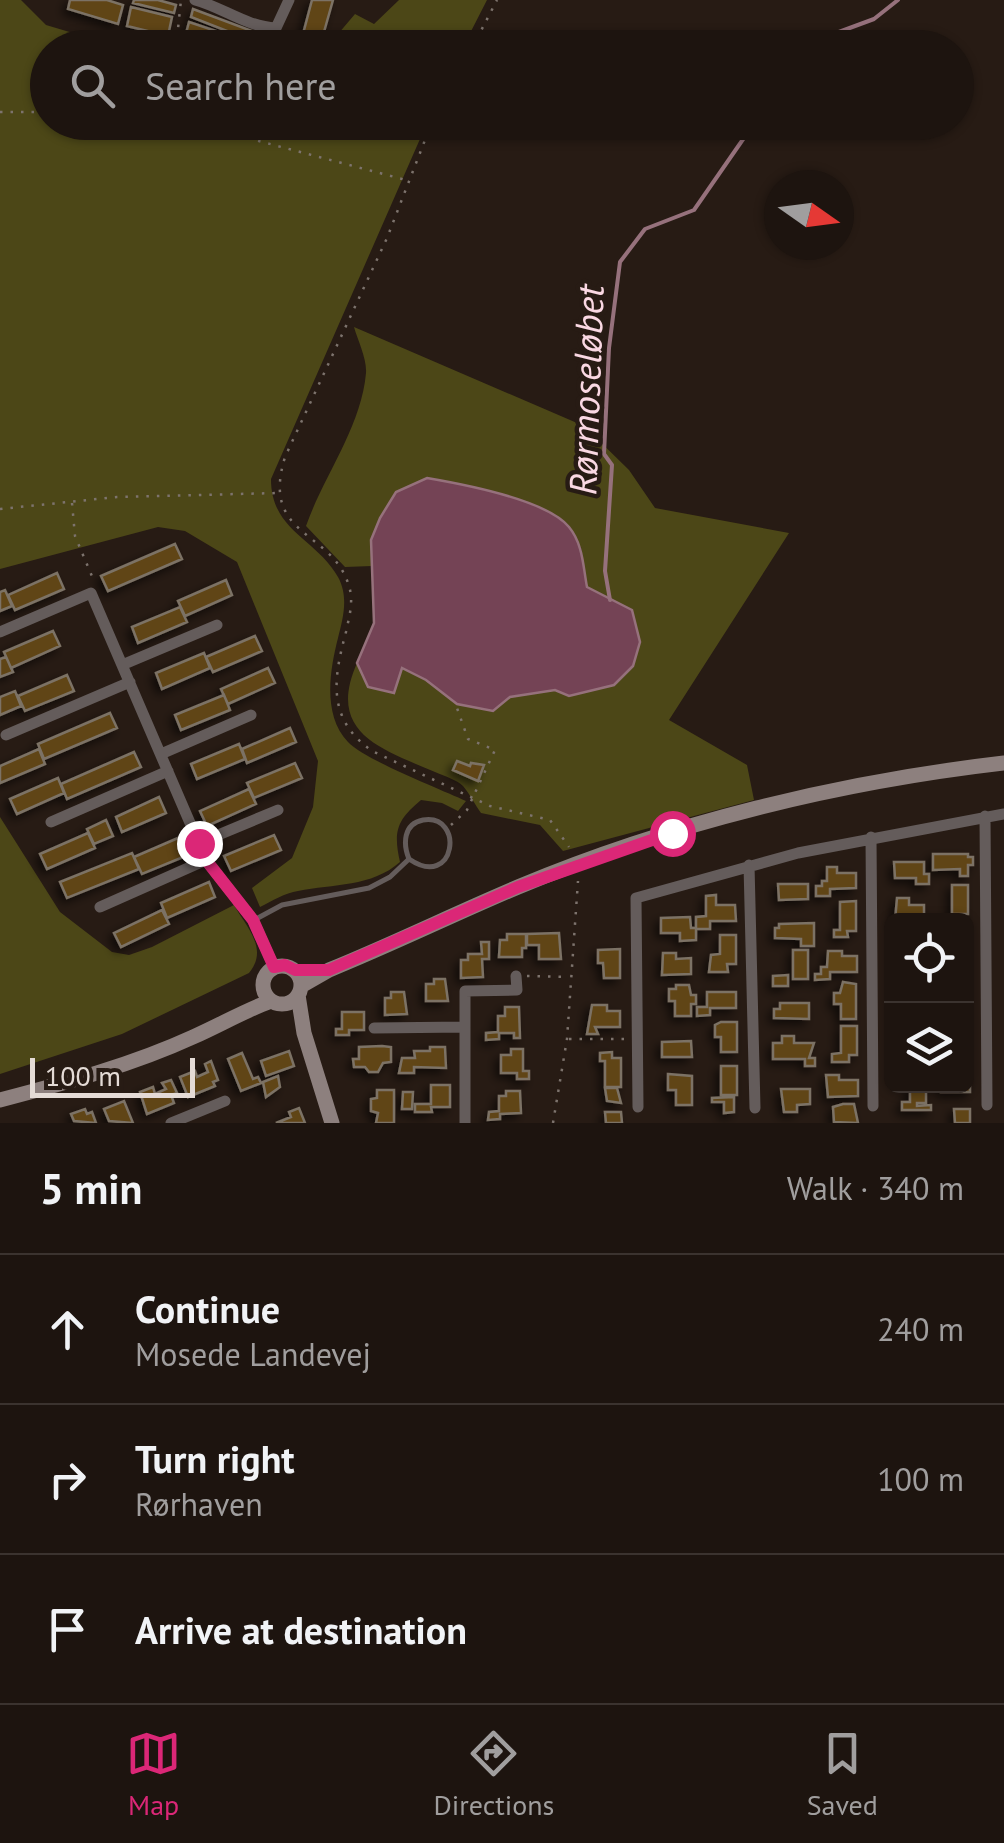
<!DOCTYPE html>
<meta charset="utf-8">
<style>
:root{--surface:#1d140f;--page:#2a211d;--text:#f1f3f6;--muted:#a09e9e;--line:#3b332f;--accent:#db2777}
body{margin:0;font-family:"PT Sans",sans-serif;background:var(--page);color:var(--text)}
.controls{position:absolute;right:30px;bottom:30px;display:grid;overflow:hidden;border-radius:15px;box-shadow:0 2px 8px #0004}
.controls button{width:90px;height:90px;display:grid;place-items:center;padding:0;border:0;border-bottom:2px solid var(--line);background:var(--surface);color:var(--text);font:50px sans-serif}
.compass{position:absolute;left:764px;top:170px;width:90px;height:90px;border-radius:50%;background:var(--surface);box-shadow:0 2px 8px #0004;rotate:104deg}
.scale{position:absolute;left:30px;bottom:25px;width:165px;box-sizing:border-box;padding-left:10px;border:5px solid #e4dbd6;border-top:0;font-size:28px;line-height:35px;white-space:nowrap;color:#e4dbd6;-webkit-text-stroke:8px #271b14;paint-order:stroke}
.stop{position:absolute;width:30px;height:30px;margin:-22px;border:8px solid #db2777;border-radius:50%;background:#fff}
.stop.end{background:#db2777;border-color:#fff;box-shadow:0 2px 10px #0008}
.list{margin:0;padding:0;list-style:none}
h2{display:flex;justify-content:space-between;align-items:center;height:130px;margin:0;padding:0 40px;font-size:42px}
h2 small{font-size:32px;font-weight:400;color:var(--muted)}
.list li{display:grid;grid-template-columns:65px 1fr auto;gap:30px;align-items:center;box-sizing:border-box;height:150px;padding:0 40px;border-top:2px solid var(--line)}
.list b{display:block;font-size:38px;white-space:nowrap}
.list p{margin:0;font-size:32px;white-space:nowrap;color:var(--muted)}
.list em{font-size:32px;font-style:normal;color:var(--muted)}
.icon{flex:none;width:55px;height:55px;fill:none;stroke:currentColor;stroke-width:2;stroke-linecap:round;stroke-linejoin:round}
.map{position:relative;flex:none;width:1004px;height:1123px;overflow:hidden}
.search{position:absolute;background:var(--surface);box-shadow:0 2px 8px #0004;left:30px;right:30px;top:30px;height:110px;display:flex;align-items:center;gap:25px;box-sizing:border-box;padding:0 35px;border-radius:55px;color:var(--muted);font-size:38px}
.sheet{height:580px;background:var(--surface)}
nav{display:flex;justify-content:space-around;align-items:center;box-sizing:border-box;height:140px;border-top:2px solid var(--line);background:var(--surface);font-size:28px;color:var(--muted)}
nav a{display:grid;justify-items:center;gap:5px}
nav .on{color:var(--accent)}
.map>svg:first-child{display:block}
</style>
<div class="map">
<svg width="1004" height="1123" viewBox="0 0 1004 1123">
<defs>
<filter id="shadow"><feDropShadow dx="-4.5" dy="4.5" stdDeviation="5" flood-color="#0009"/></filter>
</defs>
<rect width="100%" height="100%" fill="#271b14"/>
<path fill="#4c4717" d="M0 0H21L46 25 120 47 48 48V122L427 123 271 479C271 531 316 538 338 577 349 597 343 618 338 638 330 669 322 715 348 742 365 760 440 789 466 801L458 811 442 803 421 800C397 820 393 831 400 862 372 887 333 884 298 891 285 893 272 901 260 907L252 888 292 858 313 807 318 761 237 562 185 531 158 527 0 569Z
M399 0H487L463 47H327L355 14 374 24Z
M354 327 584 426 629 470 655 508 789 533 669 720 747 765 754 800 563 851 540 825 481 813C475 805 470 794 463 786 457 780 444 776 435 772 381 749 326 733 357 663L368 687 401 668 426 680 457 704 555 690 632 610 587 587 581 547 380 518 372 540V566L345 567 306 526C324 475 361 428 366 373 367 359 358 341 354 327Z
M0 817 60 912 112 952 129 955 152 947 234 905C247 928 269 949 249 973L122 1034 0 1074Z"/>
<path fill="#744355" stroke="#96717c" stroke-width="2.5" d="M427 478C462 484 546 499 569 527 583 544 583 566 587 587L632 610 640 642 633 666 614 685 569 696 555 690 510 697 493 711 457 704 426 680 402 668 394 693 368 687 357 663 374 623 371 540 380 518 396 492Z"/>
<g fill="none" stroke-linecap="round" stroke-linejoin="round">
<path stroke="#96717c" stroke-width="4" d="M815 48 828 36 874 19 898 0
M610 600 605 571 612 465 604 454 609 348 620 262 645 229 694 210 755 122"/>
</g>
<path fill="#604517" stroke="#7c7265" stroke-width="2.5" filter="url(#shadow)" d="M70 0H107L123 5 118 24 68 9Z
M134 0H158L176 5 174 13 133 3Z
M312 0H333L322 39 303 34Z
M131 7 172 17 168 36 127 26Z
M193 9 252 31 250 40 191 17Z
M189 22 231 36 230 40 249 48H205L184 41Z
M253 32 283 41 281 48 250 44Z
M175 544 182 559 108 591 101 576Z
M57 573 64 589 15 610 8 595Z
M226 580 232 595 185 616 178 601Z
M5 590 12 606 0 611V592Z
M180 607 187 622 138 643 132 627Z
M53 631 60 646 11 668 4 652Z
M255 636 262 651 213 672 206 657Z
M204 653 210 668 162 689 156 673Z
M6 657 13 672 0 677V659Z
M268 668 275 683 228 704 221 689Z
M67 675 74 691 25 711 18 696Z
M15 691 21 706 0 715V697Z
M224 695 230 710 181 730 175 715Z
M110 713 117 728 44 759 38 744Z
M290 728 296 742 247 763 242 749Z
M239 744 245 759 197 779 191 764Z
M39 749 45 764 0 783V766Z
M134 752 141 767 67 799 61 784Z
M457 761 470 766 471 763 484 765 478 781 453 770Z
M295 763 302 778 254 798 247 783Z
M58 778 64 793 17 814 10 799Z
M249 789 256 804 207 826 200 811Z
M159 797 166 813 122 832 116 817Z
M106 820 113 836 94 844 87 829Z
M88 833 95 848 47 869 40 854Z
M185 835 193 853 142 874 134 857Z
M274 835 281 850 231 871 224 856Z
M132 853 139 869 67 898 60 882Z
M933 854H968V857H973V865H968V876H960V869L933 870Z
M894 862H924V874H929V884H916V878H895Z
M827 867H837V873H856V888L830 889V896H816V886H822V881H827Z
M209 882 215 897 167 918 161 903Z
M778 884H808V899L779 900Z
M952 885H968V914H952Z
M716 895V905H735L736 921H710V929H696V917L706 916V896Z
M897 898H909V905H924V916H930V921H895Z
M856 901V931H847L848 937H834V930H840V902Z
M162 910 169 924 121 947 114 933Z
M690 917 691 928H696V940L680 941V933H661V918Z
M814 923V946H801V939L775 938V928H779V924Z
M559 933 561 959H539V945H527V934Z
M507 934H526V948H522V957H499L500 940H507Z
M720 935H736V964H727L728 972H709L711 955 720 954Z
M481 942H489V959H482L483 977 461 978V960H468V954H482Z
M620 949V978H604L603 963H598V950Z
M793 950H808V979H793Z
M828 951H842V956H857V972H830V979L815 980V974H821V967H827Z
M663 953H676V959L691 958V974L662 975Z
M788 975V986H773V976Z
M434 979H445L448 1001H426V984H434Z
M843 982 856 984V1019H841V1004H834V993H840Z
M676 985H689L691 995H696V1004H691V1016H675V1001H669V989H676Z
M391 992H404L407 1014 385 1015V998H391Z
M707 992H736V1008H710V1015L697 1016V1007H707Z
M780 1003H809V1019L774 1018V1009H780Z
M592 1005H607V1011H620V1027H595L598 1034H587Z
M505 1007H519L520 1038H514V1033H499V1039L486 1040V1033L498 1032V1016H505Z
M342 1012H364V1030H349V1035H336V1029H342Z
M721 1022H737V1052H721V1037H715V1025Z
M841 1026H857V1055H849V1062H832V1054L841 1053Z
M782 1036H794V1043H814L809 1058H815V1066H805V1059H773V1043H782Z
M691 1041 692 1057H662V1042Z
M382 1046 391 1047V1062L383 1063 378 1072H369L365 1067H354L353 1059H359V1047Z
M430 1047H445L446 1068 414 1067V1073H399L402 1058H415L414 1051H430Z
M511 1049H523V1071H529V1079H517V1073H501V1055H511Z
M289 1051 294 1066 266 1076 261 1061Z
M612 1052V1058H621V1087H605V1061H600V1053Z
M242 1053 253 1079 258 1077 261 1083 241 1091 228 1059Z
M211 1061 218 1080 213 1082 215 1086 188 1097 180 1077 195 1071 197 1077 208 1072 205 1064Z
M721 1066H737V1095H721Z
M668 1074 692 1076V1105H676V1090H668Z
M826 1075H839V1080H858V1096L828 1097Z
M278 1076 280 1087 266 1097 263 1082Z
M966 1076H970V1092H941V1086H966Z
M171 1080 177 1093 171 1095 174 1103 147 1114 140 1092 153 1087 155 1094 166 1089 162 1083Z
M431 1085H450V1107H431L432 1112H415V1104H431Z
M910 1086H926V1103H917V1106L931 1105V1110H902V1102H910Z
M605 1088H617L621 1103 607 1101Z
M781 1089H810V1104L797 1105V1112H784Z
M377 1090H394V1123H376L378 1113 371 1111V1099L377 1098Z
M506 1091H520L521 1113 500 1114V1119L488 1120 489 1112 499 1111V1096H506Z
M403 1092H413L412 1109H402Z
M734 1097V1112L724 1113V1102H712V1098Z
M124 1101 133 1123 109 1121 104 1109Z
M843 1104H854L858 1123 834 1122 833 1107Z
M299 1108 305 1123H276L291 1117 289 1112Z
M85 1109 87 1114 92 1112 96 1123 74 1121 71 1114Z
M954 1109H970V1123H955Z
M605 1112H621L622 1123H606Z"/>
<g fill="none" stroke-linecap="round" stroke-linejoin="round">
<path stroke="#7d736d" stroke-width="2.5" stroke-dasharray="2.5 8" stroke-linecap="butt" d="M176 48 181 0
M472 48 497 0
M0 112H48
M187 122 406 180
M432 122 387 238 285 457C260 538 332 529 349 586 354 602 349 617 346 632 333 680 327 719 372 751L490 806 550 820 569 847
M72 503 75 536 94 581
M0 509 117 497 278 493
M451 825 467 810 495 750 468 739 457 708
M527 976 569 977
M569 1039H626
M553 1123 567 1039 578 881"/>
<path stroke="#645c5b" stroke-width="5" d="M256 919 282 905 369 888 390 877 409 859C403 844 403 824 423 820 465 813 456 891 409 859"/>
<path stroke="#645c5b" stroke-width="11" d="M195 0C222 7 247 27 276 28L289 0
M0 632 91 593 206 860 253 920 274 967
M122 665 217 625
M6 735 130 682
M161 754 251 715
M985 816 987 1105
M51 822 168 771
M871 837 873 1106
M199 843 278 810
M749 865 755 1108
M100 907 206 860
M374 1028 465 1027
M638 1107 636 898 798 853 1004 814
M171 1123 225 1101
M465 1123V991L517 990 516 976"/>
<path stroke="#8d807e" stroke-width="15" d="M263 985a19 19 0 1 1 38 0a19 19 0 1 1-38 0Z
M301 986 329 970C393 944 454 914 518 887 671 823 839 782 1004 763
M298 995 304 1033 332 1123
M0 1100C65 1083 132 1065 193 1037 220 1025 244 1011 271 1001"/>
</g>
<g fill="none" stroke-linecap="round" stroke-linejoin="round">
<path stroke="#db2777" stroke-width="12" d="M199 843 206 860 253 920 274 967 285 965 295 970H329L518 887 672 833"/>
</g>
<g text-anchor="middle" stroke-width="9" stroke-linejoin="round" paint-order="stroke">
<g font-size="38" font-style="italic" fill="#fad8e3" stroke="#271b14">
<text transform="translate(587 390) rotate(-88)" y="13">Rørmoseløbet</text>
</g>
</g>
</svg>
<div class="controls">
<button><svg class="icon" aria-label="locate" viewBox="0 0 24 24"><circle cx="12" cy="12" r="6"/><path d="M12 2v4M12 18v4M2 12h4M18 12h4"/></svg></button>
<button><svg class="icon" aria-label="layers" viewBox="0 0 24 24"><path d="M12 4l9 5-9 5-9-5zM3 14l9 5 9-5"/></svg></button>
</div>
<svg class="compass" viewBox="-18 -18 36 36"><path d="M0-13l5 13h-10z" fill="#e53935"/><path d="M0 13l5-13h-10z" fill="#a09e9e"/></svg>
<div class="scale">100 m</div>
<div class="stop" style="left:672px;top:833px"></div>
<div class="stop end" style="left:199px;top:843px"></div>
<div class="search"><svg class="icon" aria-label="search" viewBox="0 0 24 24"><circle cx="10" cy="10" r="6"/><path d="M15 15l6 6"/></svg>Search here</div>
</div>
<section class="sheet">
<h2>5 min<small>Walk · 340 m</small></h2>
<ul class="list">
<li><svg class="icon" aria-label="ahead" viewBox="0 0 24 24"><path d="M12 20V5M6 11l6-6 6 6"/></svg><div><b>Continue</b><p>Mosede Landevej</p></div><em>240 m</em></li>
<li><svg class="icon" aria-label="right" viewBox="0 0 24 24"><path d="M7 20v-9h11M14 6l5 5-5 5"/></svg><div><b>Turn right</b><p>Rørhaven</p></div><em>100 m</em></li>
<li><svg class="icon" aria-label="arrive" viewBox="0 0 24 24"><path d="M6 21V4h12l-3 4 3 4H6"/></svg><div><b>Arrive at destination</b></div></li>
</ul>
</section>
<nav>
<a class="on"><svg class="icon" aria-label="map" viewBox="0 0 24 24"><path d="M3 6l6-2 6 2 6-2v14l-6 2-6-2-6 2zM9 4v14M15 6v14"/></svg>Map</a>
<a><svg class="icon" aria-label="directions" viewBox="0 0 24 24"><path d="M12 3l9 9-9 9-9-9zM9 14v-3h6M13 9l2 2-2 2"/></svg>Directions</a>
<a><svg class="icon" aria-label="saved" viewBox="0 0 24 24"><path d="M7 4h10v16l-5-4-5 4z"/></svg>Saved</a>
</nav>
